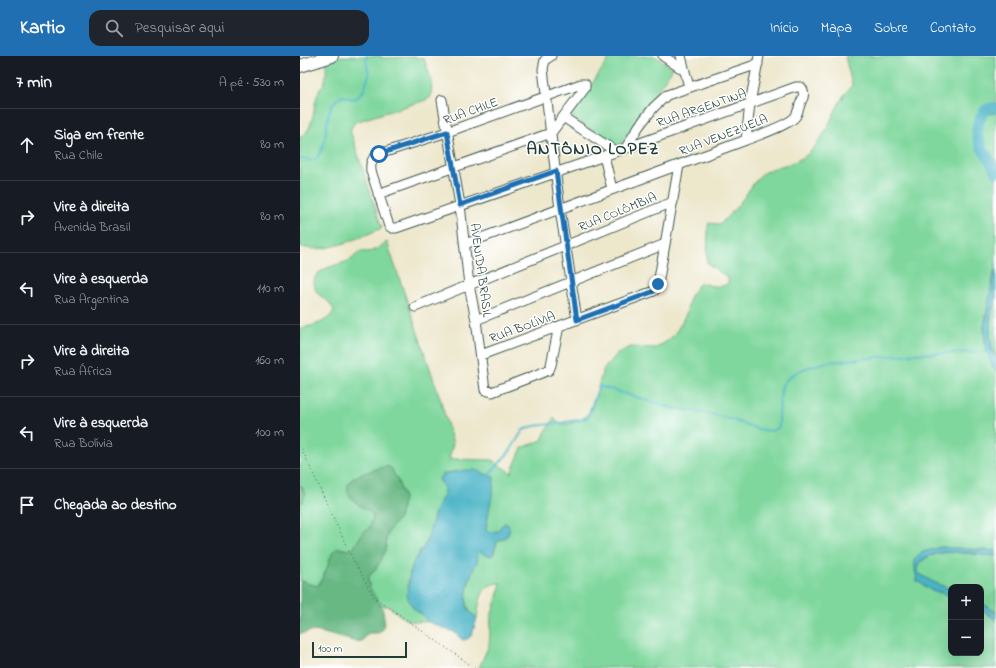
<!DOCTYPE html>
<html lang="pt">
<meta charset="utf-8">
<style>
:root{--surface:#171b24;--page:#20242c;--text:#f1f3f6;--muted:#9ea1a6;--line:#363941;--accent:#1f6fb2}
body{margin:0;font-family:"Indie Flower",sans-serif;background:var(--page);color:var(--text)}
.controls{position:absolute;right:12px;bottom:12px;display:grid;overflow:hidden;border-radius:8px;box-shadow:0 4px 16px #0002}
.controls button{width:36px;height:36px;display:grid;place-items:center;padding:0;border:0;border-bottom:1px solid var(--line);background:var(--surface);color:var(--text);font:20px sans-serif}
.scale{position:absolute;left:12px;bottom:10px;width:95px;box-sizing:border-box;padding-left:4px;border:2px solid #1f3d34;border-top:0;font-size:11px;line-height:14px;white-space:nowrap;color:#1f3d34;-webkit-text-stroke:3px #fff;paint-order:stroke}
.stop{position:absolute;width:12px;height:12px;margin:-9px;border:3px solid #1f6fb2;border-radius:50%;background:#fff}
.stop.end{background:#1f6fb2;border-color:#fff;box-shadow:0 1px 4px #0008}
.list{margin:0;padding:0;list-style:none}
h2{display:flex;justify-content:space-between;align-items:center;height:52px;margin:0;padding:0 16px;font-size:17px}
h2 small{font-size:13px;font-weight:400;color:var(--muted)}
.list li{display:grid;grid-template-columns:26px 1fr auto;gap:12px;align-items:center;box-sizing:border-box;height:72px;padding:0 16px;border-top:1px solid var(--line)}
.list b{display:block;font-size:15px;white-space:nowrap}
.list p{margin:0;font-size:13px;white-space:nowrap;color:var(--muted)}
.list em{font-size:13px;font-style:normal;color:var(--muted)}
.icon{flex:none;width:22px;height:22px;fill:none;stroke:currentColor;stroke-width:2;stroke-linecap:round;stroke-linejoin:round}
.map{position:relative;flex:none;width:696px;height:612px;overflow:hidden}
header{display:flex;align-items:center;gap:24px;box-sizing:border-box;height:56px;padding:0 20px;background:var(--accent);color:#fff}
header strong{font-size:19px}
nav{display:flex;gap:22px;margin-inline-start:auto;font-size:14px}
.search{width:280px;height:36px;background:var(--page);display:flex;align-items:center;gap:10px;box-sizing:border-box;padding:0 14px;border-radius:12px;color:var(--muted);font-size:15px}
main{display:flex}
aside{flex:1;background:var(--surface)}
.map>svg:first-child{display:block}
</style>
<header>
<strong>Kartio</strong>
<div class="search"><svg class="icon" aria-label="search" viewBox="0 0 24 24"><circle cx="10" cy="10" r="6"/><path d="M15 15l6 6"/></svg>Pesquisar aqui</div>
<nav><a>Início</a><a>Mapa</a><a>Sobre</a><a>Contato</a></nav>
</header>
<main>
<aside>
<h2>7 min<small>A pé · 530 m</small></h2>
<ul class="list">
<li><svg class="icon" aria-label="ahead" viewBox="0 0 24 24"><path d="M12 20V5M6 11l6-6 6 6"/></svg><div><b>Siga em frente</b><p>Rua Chile</p></div><em>80 m</em></li>
<li><svg class="icon" aria-label="right" viewBox="0 0 24 24"><path d="M7 20v-9h11M14 6l5 5-5 5"/></svg><div><b>Vire à direita</b><p>Avenida Brasil</p></div><em>80 m</em></li>
<li><svg class="icon" aria-label="left" viewBox="0 0 24 24"><path d="M17 20v-9H6M10 6l-5 5 5 5"/></svg><div><b>Vire à esquerda</b><p>Rua Argentina</p></div><em>110 m</em></li>
<li><svg class="icon" aria-label="right" viewBox="0 0 24 24"><path d="M7 20v-9h11M14 6l5 5-5 5"/></svg><div><b>Vire à direita</b><p>Rua África</p></div><em>160 m</em></li>
<li><svg class="icon" aria-label="left" viewBox="0 0 24 24"><path d="M17 20v-9H6M10 6l-5 5 5 5"/></svg><div><b>Vire à esquerda</b><p>Rua Bolívia</p></div><em>100 m</em></li>
<li><svg class="icon" aria-label="arrive" viewBox="0 0 24 24"><path d="M6 21V4h12l-3 4 3 4H6"/></svg><div><b>Chegada ao destino</b></div></li>
</ul>
</aside>
<div class="map">
<svg width="696" height="612" viewBox="0 0 696 612">
<rect width="100%" height="100%" fill="#fff"/>
<filter id="ink" filterUnits="userSpaceOnUse"><feTurbulence type="fractalNoise" baseFrequency=".025" numOctaves="2"/><feDisplacementMap in="SourceGraphic" scale="8" xChannelSelector="R" yChannelSelector="G"/><feConvolveMatrix kernelMatrix="1 2 1 2 8 2 1 2 1" color-interpolation-filters="sRGB"/></filter>
<filter id="wash" filterUnits="userSpaceOnUse"><feTurbulence type="fractalNoise" baseFrequency=".012" numOctaves="4" result="noise"/><feDisplacementMap in="SourceGraphic" scale="16" xChannelSelector="R" yChannelSelector="G"/><feGaussianBlur stdDeviation="0.9" result="paint"/><feColorMatrix in="noise" values="0 0 0 0 0 0 0 0 0 0 0 0 0 0 0 0 0 1.4 0 .05"/><feComposite in="paint" operator="in"/></filter>
<g filter="url(#wash)">
<rect width="100%" height="100%" fill="#ede7cc"/>
<path fill="#7fd79d" stroke="#4f8a68" d="M42 0H81V2L116 1 124 3 132 25 131 41 126 44 55 66 50 74 82 172C61 181 22 200 0 190V81C16 73 12 49 19 35 20 32 23 30 24 27 27 20 26 12 26 5Z
M311 0H355L373 12 318 92 270 60Z
M545 0H696V53L683 54 675 72 696 123V207L684 271 692 310 696 315V495L641 491 620 497 615 515 629 533 651 540V597H681V553L696 564V612H179L189 589 191 561 201 527C180 527 180 545 177 562 154 546 175 516 179 494L194 498 197 486 205 482 209 470 204 467 201 470 198 475 188 476 186 472 188 458 156 415 142 418 139 423 144 432V439L126 487 114 505 110 516 108 527 113 550C116 556 124 560 128 566 104 566 107 565 89 550H81L70 534 68 522 77 511 86 492V483L89 474 99 462 104 442 97 423 82 412 63 418 50 425 55 446 72 457 73 461 69 474 63 477 53 493 48 494 38 492 30 503 27 512 18 530 9 528 0 524V447L3 446 2 430H0V272C12 270 27 267 34 255 31 243 17 242 15 232 8 211 41 210 52 203 55 201 56 197 59 196 64 195 69 197 74 194 79 192 83 189 87 186L140 342 153 388 149 403 192 404 211 417 222 392 242 384 245 377 254 362 259 368H268L282 363 291 355 303 314 318 297 330 291 356 292 369 284 378 273 386 258 390 241 397 230 401 227C411 230 419 232 428 228V222L407 207 408 170 409 167 420 168C426 162 433 155 439 148 444 142 457 121 463 117 479 108 497 109 510 96 531 75 533 49 552 29Z
M696 57V111C691 101 673 70 684 60 687 57 692 57 696 57Z
M696 239V301C685 281 691 260 696 239Z
M651 496 696 500V556L681 546V531H651V533L633 526 618 517V508C628 499 638 497 651 496Z"/>
<path fill="#67b884" stroke="#437a5c" d="M86 410 91 412 97 423 104 442 99 462 89 474 86 483V492L81 505 68 522C68 538 84 546 84 562 85 566 83 570 82 574L78 577H68L62 585 57 586 20 576 11 575 0 578V524L9 528 18 530C21 524 25 518 27 512 31 504 30 496 38 492L48 494 53 493 63 476 69 473 73 461 72 457C63 452 38 438 51 424 57 418 77 413 86 410Z
M0 430H2L5 438 3 446 0 447Z"/>
<path fill="#48b3c6" stroke="#34787d" d="M696 53V57C662 59 692 96 696 111 696 114 696 119 696 123 688 101 674 86 676 60L683 54Z
M696 207V239L690 264V280L693 296 696 301V315L692 310 685 289 684 271Z
M165 414H175L194 421V429L186 472 188 476 198 475 201 470 204 467 207 468 210 473 208 479 197 486 192 500 185 499 179 495 177 506 169 523 166 544 167 550 169 555 177 562 172 579 169 582 164 584 161 583 154 576 128 566 123 559 114 553 109 545 107 539 110 516 114 505 126 487 136 453 144 439V432L139 423 142 418Z
M641 491 696 495V500C671 499 638 488 618 508V517L633 526 651 533V540L629 533 617 525 614 504 620 497Z
M681 546 696 556V564L681 553Z"/>
<g fill="none" stroke-linecap="round" stroke-linejoin="round">
<path stroke="#48b3c6" stroke-width="2" d="M0 103 14 104C33 91 19 48 43 40L53 43 58 41 64 34 69 19 66 5 67 0
M189 419 210 395 223 374 234 370 260 367 287 362 299 330 373 352 405 357 424 361 458 373 471 375 476 373 479 371C479 362 480 337 482 330 488 316 514 309 528 306L612 298 688 296"/>
<path stroke="#48b3c6" stroke-width="11" d="M696 52C688 51 684 54 681 61 669 83 687 96 696 116"/>
</g>
</g>
<g filter="url(#ink)">
<g fill="none" stroke-linecap="round" stroke-linejoin="round">
<defs>
<path id="minor" d="M251 0 245 4 243 13 260 153 277 264
M363 0 385 15
M381 0 389 31
M142 44 160 149 169 229 176 264 185 334 192 336 249 314 251 309 259 270
M263 61 315 95
M446 84 450 47 459 0
M327 90 339 70 354 51 367 39 458 8
M304 100 312 133
M78 138 251 77 285 32V28H281L147 76 79 98C72 103 70 106 71 115L89 170 92 172H96L304 100 496 31H501C505 36 504 41 501 46 499 51 498 57 495 61 489 69 456 80 446 84L165 188
M115 251 373 146
M176 264 365 188
M181 299 354 235 358 228 379 109"/>
<path id="major" d="M0 10 32 0"/>
</defs>
<use href="#minor" stroke="#3e564b" stroke-width="11"/>
<use href="#major" stroke="#3e564b" stroke-width="14"/>
<path stroke="#3e564b" stroke-width="1" stroke-dasharray="1 3" stroke-linecap="butt" d="M0 389 51 500 74 541 175 612"/>
<use href="#minor" stroke="#fff" stroke-width="9"/>
<use href="#major" stroke="#fff" stroke-width="12"/>
</g>
</g>
<g fill="none" stroke-linecap="round" stroke-linejoin="round" filter="url(#ink)">
<path stroke="#1f6fb2" stroke-width="5" d="M79 98 147 76 160 149 256 115 277 264 352 236 356 233 358 228"/>
</g>
<g text-anchor="middle" stroke-width="3" stroke-linejoin="round" paint-order="stroke">
<g font-size="13" fill="#1f3d34" stroke="#fff">
<text transform="translate(401 51) rotate(-19)" y="5">RUA ARGENTINA</text>
<text transform="translate(170 54) rotate(-20)" y="5">RUA CHILE</text>
<text transform="translate(423 78) rotate(-21)" y="5">RUA VENEZUELA</text>
<text transform="translate(317 155) rotate(-22)" y="5">RUA COLÔMBIA</text>
<text transform="translate(182 214) rotate(82)" y="5">AVENIDA BRASIL</text>
<text transform="translate(222 270) rotate(-20)" y="5">RUA BOLÍVIA</text>
</g>
<g font-size="17" font-weight="bold" letter-spacing="1" fill="#1f3d34" stroke="#fff">
<text x="293" y="98">ANTÔNIO LOPEZ</text>
</g>
</g>
</svg>
<div class="controls">
<button>+</button>
<button>−</button>
</div>
<div class="scale">100 m</div>
<div class="stop" style="left:79px;top:98px"></div>
<div class="stop end" style="left:358px;top:228px"></div>
</div>
</main>
